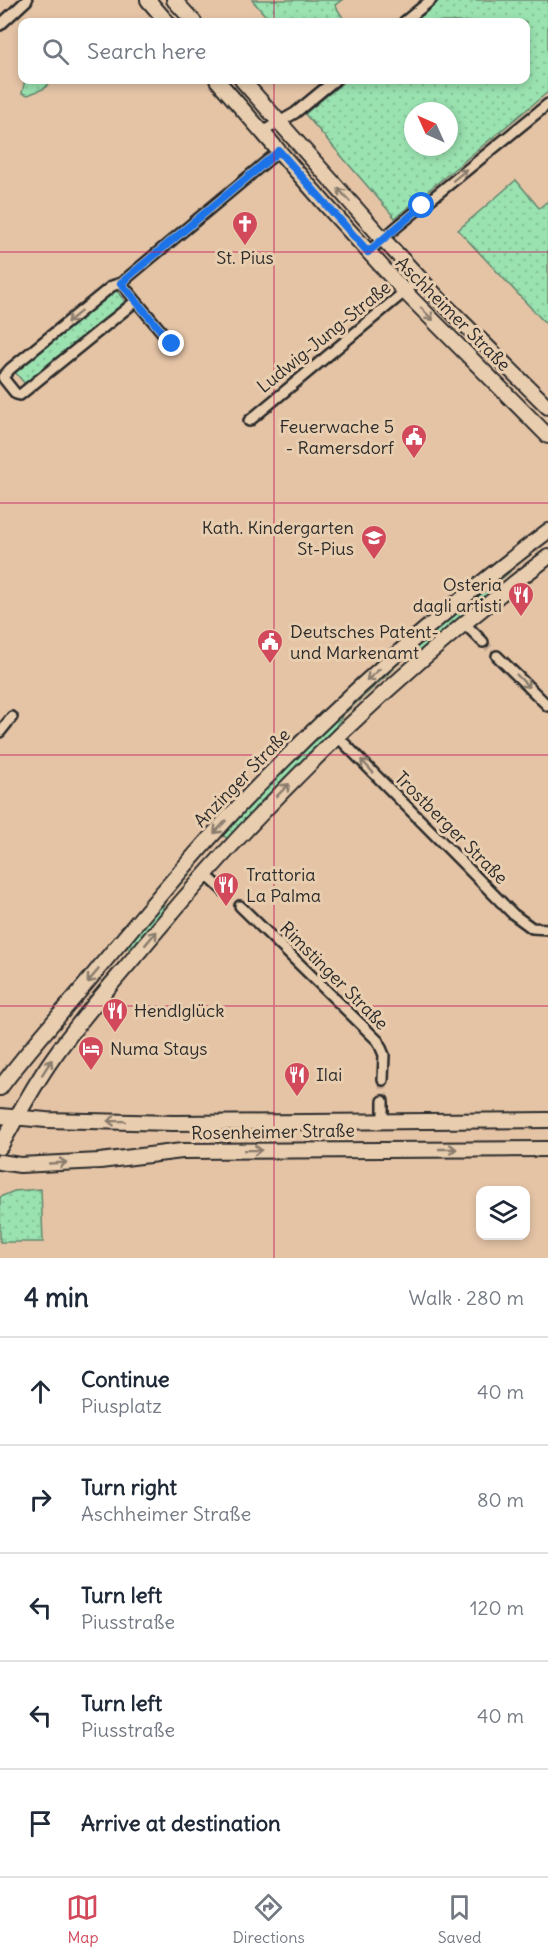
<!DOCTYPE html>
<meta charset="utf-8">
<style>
:root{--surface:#fff;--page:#f6f6f7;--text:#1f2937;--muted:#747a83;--line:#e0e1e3;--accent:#d1495b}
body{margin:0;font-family:Delius,sans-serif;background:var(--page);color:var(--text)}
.controls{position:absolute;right:18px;bottom:18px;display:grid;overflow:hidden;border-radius:12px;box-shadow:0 3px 9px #0003}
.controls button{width:54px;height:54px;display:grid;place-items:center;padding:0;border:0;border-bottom:2px solid var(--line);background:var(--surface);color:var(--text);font:30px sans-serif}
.compass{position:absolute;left:404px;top:102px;width:54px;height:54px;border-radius:50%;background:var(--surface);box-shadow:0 3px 9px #0003;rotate:315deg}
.stop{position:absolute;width:18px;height:18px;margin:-14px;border:4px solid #1a73e8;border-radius:50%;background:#fff}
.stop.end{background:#1a73e8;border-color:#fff;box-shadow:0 2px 6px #0008}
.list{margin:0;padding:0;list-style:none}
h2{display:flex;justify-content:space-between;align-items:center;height:78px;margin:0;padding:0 24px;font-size:26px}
h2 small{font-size:20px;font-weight:400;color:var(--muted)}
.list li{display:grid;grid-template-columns:39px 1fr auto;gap:18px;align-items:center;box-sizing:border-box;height:108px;padding:0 24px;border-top:2px solid var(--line)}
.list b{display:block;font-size:22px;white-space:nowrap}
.list p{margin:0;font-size:20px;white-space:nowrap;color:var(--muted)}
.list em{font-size:20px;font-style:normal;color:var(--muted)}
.icon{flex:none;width:33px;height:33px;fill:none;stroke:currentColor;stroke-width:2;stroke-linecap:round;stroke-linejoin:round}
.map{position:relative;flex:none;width:548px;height:1258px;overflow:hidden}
.search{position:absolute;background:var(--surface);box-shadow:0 3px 9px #0003;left:18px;right:18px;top:18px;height:66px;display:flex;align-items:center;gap:15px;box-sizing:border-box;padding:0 21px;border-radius:12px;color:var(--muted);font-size:22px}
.sheet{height:618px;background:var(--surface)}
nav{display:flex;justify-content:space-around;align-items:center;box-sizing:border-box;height:84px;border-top:2px solid var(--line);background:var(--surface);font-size:16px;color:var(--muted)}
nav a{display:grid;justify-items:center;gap:3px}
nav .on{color:var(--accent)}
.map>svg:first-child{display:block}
</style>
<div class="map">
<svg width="548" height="1258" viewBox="0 0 548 1258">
<defs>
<pattern id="green-dots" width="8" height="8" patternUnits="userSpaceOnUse" patternTransform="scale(1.5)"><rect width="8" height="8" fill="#9ae2b0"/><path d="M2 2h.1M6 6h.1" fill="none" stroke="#85c298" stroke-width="1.8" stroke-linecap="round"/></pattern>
</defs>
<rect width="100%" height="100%" fill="#e5c4a6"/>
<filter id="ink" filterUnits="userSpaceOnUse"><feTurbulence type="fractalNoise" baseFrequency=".0167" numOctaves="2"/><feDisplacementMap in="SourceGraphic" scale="12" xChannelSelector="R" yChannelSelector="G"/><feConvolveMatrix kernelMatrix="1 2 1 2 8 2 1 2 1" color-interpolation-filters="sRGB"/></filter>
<g filter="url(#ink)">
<path fill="url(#green-dots)" stroke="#62866e" stroke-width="1.5" fill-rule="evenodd" d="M252 0H342L335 5 343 18 337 22H271Z
M440 0H548V92L395 218 305 114 346 80H526V22H414ZM413 111H449V147H413Z
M25 80H52L45 88 28 95 22 93Z
M516 180 539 208 548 201V326L458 230Z
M114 287 126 303 26 385 13 370Z
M510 568V572L489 589 486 597 413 656 407 653 453 613Z
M392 666 394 669 343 715 335 728 228 839 221 834 298 754Z
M193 866 195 867 164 903 161 916 131 951 126 946Z
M41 1189 43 1242H0V1197L14 1191Z"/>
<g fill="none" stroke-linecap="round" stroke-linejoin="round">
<path stroke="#c0a58d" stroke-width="9" stroke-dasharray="9 4.5" stroke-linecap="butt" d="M483 642 497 656
M225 892 240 906
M383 1080V1101"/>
<defs>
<path id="minor" d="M404 22 431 0
M0 25 27 0
M262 132 295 113 335 80
M368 252 399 225 548 104
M121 283 172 344
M136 301 20 395 16 394 4 379 3 377 10 369 112 286 121 283 279 151
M249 421 420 279
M464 623 483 642
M497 656 548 706
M0 732 12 717
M337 736 513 914 532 928 548 929
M205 874 225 892
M240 906 378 1041 384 1055 383 1080
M383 1122V1101"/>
<path id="secondary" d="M148 0 167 22
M174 0 194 22
M217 80 325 204 405 292 548 436
M242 80 383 239 441 301 548 407
M0 1088C30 1047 66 1009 98 969 154 902 210 834 272 772 357 685 450 605 548 531
M0 1116 46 1120 174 1123 548 1120
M0 1147C17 1117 33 1086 53 1058 83 1015 120 975 153 935 273 792 399 670 548 557
M0 1162 20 1165 100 1161 182 1151 548 1149"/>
</defs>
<use href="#minor" stroke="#2b2b2b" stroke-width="14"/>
<use href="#secondary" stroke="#2b2b2b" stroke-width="18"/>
<use href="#minor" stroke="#e8cdaf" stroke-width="9"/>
<use href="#secondary" stroke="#e8cdaf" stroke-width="14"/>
</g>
<defs><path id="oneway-shaft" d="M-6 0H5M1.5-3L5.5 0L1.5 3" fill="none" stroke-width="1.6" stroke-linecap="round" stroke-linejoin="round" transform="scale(1.5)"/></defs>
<g stroke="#8a7c6d">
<use href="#oneway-shaft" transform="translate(460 175) rotate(-39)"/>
<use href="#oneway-shaft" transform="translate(344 195) rotate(-132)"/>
<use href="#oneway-shaft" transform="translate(427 314) rotate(45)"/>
<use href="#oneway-shaft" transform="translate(74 317) rotate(141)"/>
<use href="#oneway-shaft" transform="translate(373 675) rotate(138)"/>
<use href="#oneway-shaft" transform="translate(523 681) rotate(45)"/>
<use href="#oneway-shaft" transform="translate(367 766) rotate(-133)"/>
<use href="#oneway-shaft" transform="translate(283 790) rotate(-45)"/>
<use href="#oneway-shaft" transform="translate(220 827) rotate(133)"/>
<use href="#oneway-shaft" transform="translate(151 938) rotate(-50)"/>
<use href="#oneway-shaft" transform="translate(93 976) rotate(130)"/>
<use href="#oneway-shaft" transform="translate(47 1067) rotate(-57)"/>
<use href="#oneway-shaft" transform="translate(116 1121) rotate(-179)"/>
<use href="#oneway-shaft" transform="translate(448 1149)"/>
<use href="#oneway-shaft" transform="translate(253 1150) rotate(-1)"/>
<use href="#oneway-shaft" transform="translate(58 1163) rotate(-3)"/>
</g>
</g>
<g fill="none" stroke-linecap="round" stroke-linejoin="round" filter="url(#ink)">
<path stroke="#1a73e8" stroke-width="8" d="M172 344 121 283 279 151 368 252 422 206"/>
</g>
<path fill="none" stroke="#c2185b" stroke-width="1.5" stroke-opacity="0.55" d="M274 0V22M274 80V1258M0 252H548M0 503H548M0 755H548M0 1006H548"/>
<defs>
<symbol id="church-pin" viewBox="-11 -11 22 30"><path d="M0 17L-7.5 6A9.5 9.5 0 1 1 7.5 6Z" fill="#d1495b" stroke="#e8cdaf"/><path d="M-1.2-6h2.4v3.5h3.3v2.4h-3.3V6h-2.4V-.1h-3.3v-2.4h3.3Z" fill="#fff"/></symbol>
<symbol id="civic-pin" viewBox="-11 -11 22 30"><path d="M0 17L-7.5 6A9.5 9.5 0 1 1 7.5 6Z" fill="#d1495b" stroke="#e8cdaf"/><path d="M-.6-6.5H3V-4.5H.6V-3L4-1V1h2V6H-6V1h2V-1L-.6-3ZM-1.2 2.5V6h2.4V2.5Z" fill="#fff"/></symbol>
<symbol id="school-pin" viewBox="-11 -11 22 30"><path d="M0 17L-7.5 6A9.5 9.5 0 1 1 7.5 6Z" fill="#d1495b" stroke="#e8cdaf"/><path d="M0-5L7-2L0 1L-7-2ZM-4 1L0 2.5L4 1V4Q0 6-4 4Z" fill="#fff"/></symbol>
<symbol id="restaurant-pin" viewBox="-11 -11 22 30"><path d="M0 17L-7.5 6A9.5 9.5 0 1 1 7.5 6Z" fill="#d1495b" stroke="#e8cdaf"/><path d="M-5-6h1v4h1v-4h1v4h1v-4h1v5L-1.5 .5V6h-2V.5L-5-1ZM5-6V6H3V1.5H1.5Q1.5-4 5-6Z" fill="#fff"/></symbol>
<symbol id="hotel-pin" viewBox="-11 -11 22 30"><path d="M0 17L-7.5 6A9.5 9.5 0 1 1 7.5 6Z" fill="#d1495b" stroke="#e8cdaf"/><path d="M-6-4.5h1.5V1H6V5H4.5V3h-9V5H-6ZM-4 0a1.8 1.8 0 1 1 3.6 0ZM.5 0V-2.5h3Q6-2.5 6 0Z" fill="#fff"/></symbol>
</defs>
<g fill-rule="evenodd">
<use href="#church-pin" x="230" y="209" width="30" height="40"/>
<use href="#civic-pin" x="399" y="422" width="30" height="40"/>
<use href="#school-pin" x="359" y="523" width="30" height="40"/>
<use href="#restaurant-pin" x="506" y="580" width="30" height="40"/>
<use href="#civic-pin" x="255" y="627" width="30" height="40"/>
<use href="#restaurant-pin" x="211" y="870" width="30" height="40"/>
<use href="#restaurant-pin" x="100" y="996" width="30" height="40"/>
<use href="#hotel-pin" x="76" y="1034" width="30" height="40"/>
<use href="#restaurant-pin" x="282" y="1060" width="30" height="40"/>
</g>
<g text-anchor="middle" stroke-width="6" stroke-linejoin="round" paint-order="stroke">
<g font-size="18" fill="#2b2b2b" stroke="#e8cdaf" text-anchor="start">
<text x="245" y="264" text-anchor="middle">St. Pius</text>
<text x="394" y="433" text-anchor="end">Feuerwache 5<tspan x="394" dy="21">- Ramersdorf</tspan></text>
<text x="354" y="534" text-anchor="end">Kath. Kindergarten<tspan x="354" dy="21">St-Pius</tspan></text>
<text x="502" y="591" text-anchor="end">Osteria<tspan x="502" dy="21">dagli artisti</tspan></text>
<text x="290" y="638">Deutsches Patent-<tspan x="290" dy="21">und Markenamt</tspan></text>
<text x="246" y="881">Trattoria<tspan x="246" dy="21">La Palma</tspan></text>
<text x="134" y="1017">Hendlglück</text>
<text x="110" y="1055">Numa Stays</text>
<text x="316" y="1081">Ilai</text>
</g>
<g font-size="18" fill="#2b2b2b" stroke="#e8cdaf">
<text transform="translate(453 314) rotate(45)" y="6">Aschheimer Straße</text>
<text transform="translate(324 337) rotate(-39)" y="6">Ludwig-Jung-Straße</text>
<text transform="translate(242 778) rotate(-46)" y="6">Anzinger Straße</text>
<text transform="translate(451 828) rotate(45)" y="6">Trostberger Straße</text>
<text transform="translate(334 976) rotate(45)" y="6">Rimstinger Straße</text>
<text transform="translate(273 1132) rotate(-1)" y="6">Rosenheimer Straße</text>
</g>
</g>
</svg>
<div class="controls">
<button><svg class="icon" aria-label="layers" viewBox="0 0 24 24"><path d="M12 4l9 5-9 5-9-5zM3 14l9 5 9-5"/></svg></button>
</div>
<svg class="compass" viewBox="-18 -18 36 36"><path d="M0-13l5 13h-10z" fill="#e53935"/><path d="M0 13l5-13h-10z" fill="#747a83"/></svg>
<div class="stop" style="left:422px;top:206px"></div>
<div class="stop end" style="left:172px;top:344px"></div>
<div class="search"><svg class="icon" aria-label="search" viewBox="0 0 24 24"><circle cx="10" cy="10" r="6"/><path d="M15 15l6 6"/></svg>Search here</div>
</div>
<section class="sheet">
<h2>4 min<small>Walk · 280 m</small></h2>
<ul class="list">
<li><svg class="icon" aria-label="ahead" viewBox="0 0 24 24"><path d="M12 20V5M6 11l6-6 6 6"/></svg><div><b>Continue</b><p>Piusplatz</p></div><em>40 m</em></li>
<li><svg class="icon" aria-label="right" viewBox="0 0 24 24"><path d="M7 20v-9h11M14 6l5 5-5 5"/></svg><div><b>Turn right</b><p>Aschheimer Straße</p></div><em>80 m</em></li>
<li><svg class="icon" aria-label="left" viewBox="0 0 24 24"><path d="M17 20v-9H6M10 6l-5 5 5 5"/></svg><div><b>Turn left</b><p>Piusstraße</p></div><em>120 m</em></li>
<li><svg class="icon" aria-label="left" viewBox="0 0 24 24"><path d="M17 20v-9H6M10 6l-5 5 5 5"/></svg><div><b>Turn left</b><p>Piusstraße</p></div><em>40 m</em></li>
<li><svg class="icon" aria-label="arrive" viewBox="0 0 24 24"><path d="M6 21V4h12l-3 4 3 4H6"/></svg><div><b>Arrive at destination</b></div></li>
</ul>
</section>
<nav>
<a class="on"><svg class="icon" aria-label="map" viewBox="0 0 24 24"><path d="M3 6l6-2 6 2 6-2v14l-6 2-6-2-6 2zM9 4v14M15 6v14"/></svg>Map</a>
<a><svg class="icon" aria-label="directions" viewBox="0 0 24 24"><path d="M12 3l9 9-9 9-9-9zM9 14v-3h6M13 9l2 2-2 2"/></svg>Directions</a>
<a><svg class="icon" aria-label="saved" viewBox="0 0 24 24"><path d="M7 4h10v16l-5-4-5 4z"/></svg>Saved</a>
</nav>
